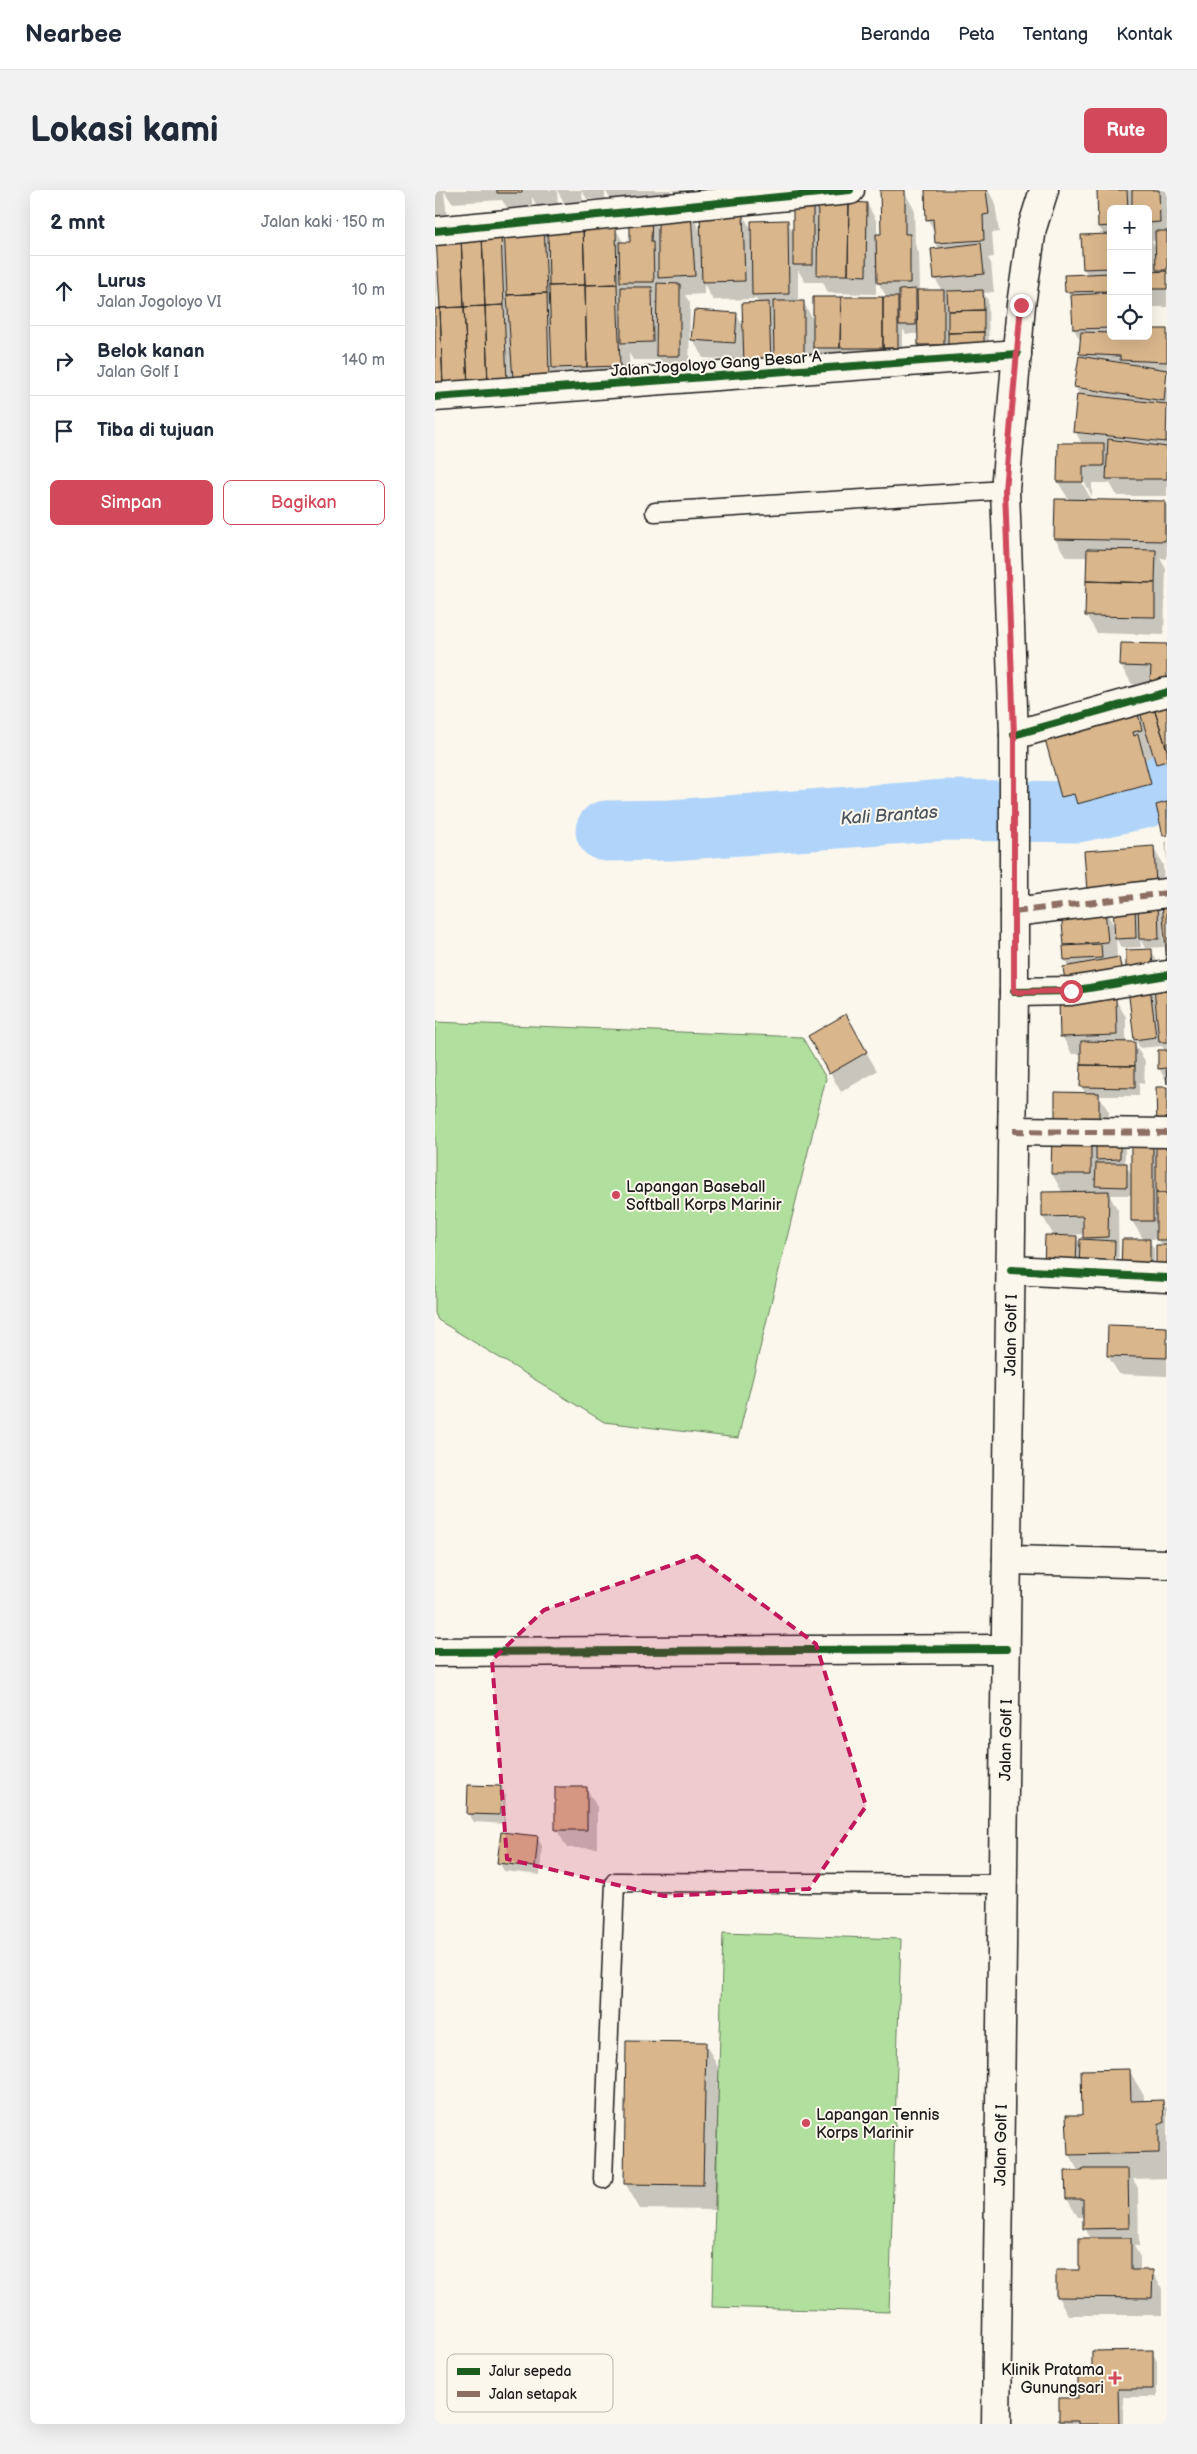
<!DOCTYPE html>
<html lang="id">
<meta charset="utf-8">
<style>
:root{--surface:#fff;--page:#f2f2f3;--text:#1f2937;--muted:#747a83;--line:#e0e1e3;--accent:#d1495b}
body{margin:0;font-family:"Balsamiq Sans",sans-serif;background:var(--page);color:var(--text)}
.controls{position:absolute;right:15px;top:15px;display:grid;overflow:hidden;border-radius:8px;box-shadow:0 5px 20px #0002}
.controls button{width:45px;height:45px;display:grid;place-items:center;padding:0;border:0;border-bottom:1px solid var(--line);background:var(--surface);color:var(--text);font:25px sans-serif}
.stop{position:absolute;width:15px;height:15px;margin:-11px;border:4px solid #d1495b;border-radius:50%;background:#fff}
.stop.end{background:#d1495b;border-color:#fff;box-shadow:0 1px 5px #0008}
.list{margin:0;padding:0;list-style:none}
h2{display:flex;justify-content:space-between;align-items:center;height:65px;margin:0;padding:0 20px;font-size:21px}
h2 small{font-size:16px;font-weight:400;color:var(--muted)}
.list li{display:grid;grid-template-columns:32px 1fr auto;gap:15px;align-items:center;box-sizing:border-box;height:70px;padding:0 20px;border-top:1px solid var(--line)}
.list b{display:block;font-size:19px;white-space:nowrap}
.list p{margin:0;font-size:16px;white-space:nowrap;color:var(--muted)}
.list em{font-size:16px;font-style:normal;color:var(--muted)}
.actions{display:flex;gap:10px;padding:15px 20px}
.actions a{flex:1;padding:11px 0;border:1px solid var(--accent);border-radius:8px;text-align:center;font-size:18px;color:var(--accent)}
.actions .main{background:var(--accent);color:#fff}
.icon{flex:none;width:28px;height:28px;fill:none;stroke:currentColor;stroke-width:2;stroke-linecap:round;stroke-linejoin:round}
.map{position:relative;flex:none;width:732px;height:2234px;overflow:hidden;border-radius:8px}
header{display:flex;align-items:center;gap:30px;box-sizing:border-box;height:70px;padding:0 25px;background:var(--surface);border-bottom:1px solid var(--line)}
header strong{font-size:24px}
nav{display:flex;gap:28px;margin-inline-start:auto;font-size:18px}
.intro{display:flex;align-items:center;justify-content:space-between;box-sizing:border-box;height:120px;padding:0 30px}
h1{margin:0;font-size:35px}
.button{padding:12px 22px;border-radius:8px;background:var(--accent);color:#fff;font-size:18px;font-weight:700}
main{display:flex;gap:30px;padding:0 30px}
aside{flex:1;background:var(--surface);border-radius:8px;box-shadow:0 5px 20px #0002}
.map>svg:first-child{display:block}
</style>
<header>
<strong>Nearbee</strong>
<nav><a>Beranda</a><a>Peta</a><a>Tentang</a><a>Kontak</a></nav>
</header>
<div class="intro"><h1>Lokasi kami</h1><a class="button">Rute</a></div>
<main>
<aside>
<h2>2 mnt<small>Jalan kaki · 150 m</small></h2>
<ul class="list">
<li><svg class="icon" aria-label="ahead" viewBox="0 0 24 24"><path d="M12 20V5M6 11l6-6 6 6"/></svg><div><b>Lurus</b><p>Jalan Jogoloyo VI</p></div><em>10 m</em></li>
<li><svg class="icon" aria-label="right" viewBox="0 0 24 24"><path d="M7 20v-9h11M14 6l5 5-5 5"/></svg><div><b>Belok kanan</b><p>Jalan Golf I</p></div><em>140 m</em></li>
<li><svg class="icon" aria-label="arrive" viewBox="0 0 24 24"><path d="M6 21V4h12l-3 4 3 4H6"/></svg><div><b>Tiba di tujuan</b></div></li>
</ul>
<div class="actions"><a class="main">Simpan</a><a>Bagikan</a></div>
</aside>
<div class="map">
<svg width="732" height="2234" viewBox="0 0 732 2234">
<rect width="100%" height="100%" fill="#fbf7ec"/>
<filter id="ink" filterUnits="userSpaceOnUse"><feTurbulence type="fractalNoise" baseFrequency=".02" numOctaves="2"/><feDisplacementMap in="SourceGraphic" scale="10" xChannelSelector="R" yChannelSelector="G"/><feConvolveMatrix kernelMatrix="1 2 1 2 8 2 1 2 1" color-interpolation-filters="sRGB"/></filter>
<g filter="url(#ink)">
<path fill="#b1df9e" stroke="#667e5d" d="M0 832 367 847 391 888 303 1248 169 1232 3 1130 0 1123Z
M288 1743 466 1749 454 2122 277 2117Z"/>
<path fill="#0003" fill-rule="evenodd" d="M0 0H236V14L180 17 170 0V9H152L147 1 148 14H130L122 0 123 15 102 16 97 7V21H74L67 10 17 13 9 1 12 29 0 30Z
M238 0H279L244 11Z
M498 0H553L560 13 564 42 557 43 559 67 553 68 556 73 559 102 548 103 553 110 554 163 495 172 484 154V144H471L468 139V167L390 176 379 157V186L310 171 268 168 258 150 301 124 309 138 324 114 321 109 278 110 269 94V104L250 105 255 113 254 183H233L225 170H198L194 163 195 194 0 216V69L2 120 6 119 66 46 72 56 108 36 114 45 180 37 189 54H196L216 28 225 42 255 23 267 43 307 23 317 41 352 31 359 44 378 10 384 21 432 14 442 32V45H447L469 1 479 19 480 55 484 63 485 101H507L500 88 504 59 501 53 500 42 493 30ZM363 80 370 92H388L393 103 441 104V89L453 109 379 131 368 112H363Z
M663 0H732V117H713V19H676V146H713L732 141V306H682L675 293H657V306L646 285 644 287 657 311 730 312 732 316V369L725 368 731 379 729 445 662 443 651 425 653 367H631L620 349 634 310 623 292 647 254 640 241 645 206 640 196 648 168 646 164V152L639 139 638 112 632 102 653 85 649 79 669 45 664 36ZM722 50V60L717 51Z
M732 455V581L727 583 720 566 715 567 729 614H732V650L724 621 657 639 652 629 642 632 627 607 700 517 708 531 717 495 697 494 686 476Z
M730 651H732V672Z
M718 657 728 675 732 760 730 738H728L729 757 710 758 705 749 706 757 686 758 681 748 682 769 689 777 693 798 634 777 630 770V754ZM722 714H729V727ZM699 716H705V726ZM680 718 681 739 669 719Z
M716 760 721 769 722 793 698 794Z
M714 797 722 810 732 797V893L724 878 730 861 727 856 705 858 700 849Z
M680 809 691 827V853H699L710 871 709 894 704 893V906H664L674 922 673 950H685L690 959V974L697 985 717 955 723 965 732 953V1092L727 1056 723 1049H713L719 1059V1091L709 1050 697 1031V1005H674L683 1020 684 1088 615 1087 641 1047 646 1056 652 1051 650 1044 619 1046 608 1027 628 1003 617 984 651 904 646 896 647 864H637L627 846Z
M411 826 442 881 406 902 375 847Z
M732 1139V1186L684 1184 673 1166Z
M66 1597 71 1606 70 1634 39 1632 33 1623Z
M152 1599 162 1617V1658H132L122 1640Z
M102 1647 107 1656 105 1685 69 1681 64 1672Z
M270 1853 284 1879 282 2020 205 2019 190 1993Z
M694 1880 709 1906V1911H727L732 1919V1988L698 1989 703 1998 704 2056H699L705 2067V2081H717L727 2099V2125H633L623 2107 645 2081 656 2049 650 2038V2027H643L632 2009V1983L644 1982 634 1965 649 1926Z
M717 2162 722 2171V2207H688V2234H627L625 2231 644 2209Z"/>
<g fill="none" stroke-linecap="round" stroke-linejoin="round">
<path stroke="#b1d5fa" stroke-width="61" d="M171 641 236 640 512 620 643 622 709 608 732 592"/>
</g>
<path fill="#dab68c" stroke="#1c1c1c" d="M62 0H87V3H62Z
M445 0H470V44H475V93H442L441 44H446Z
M490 0H551L554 24 548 25 549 50 500 53 498 29 491 30Z
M662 0H692L693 19H676V36L663 37Z
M697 0H724L725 32 713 33V19H697Z
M358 9H378V75H358Z
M383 12H414L413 85H382Z
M414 12 432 13 431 86 413 85Z
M256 22 260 86 223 88V25Z
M308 22 310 91 267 92 265 23Z
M217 27 216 52H218L219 92H185L184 52H195V28Z
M353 30 354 104 317 105 316 31Z
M109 34 112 103 72 105 69 36Z
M181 36 182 94 150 95 148 37Z
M148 37 150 95 114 96 113 38Z
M720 41H732V80H721Z
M66 44 69 115 50 116 47 45Z
M676 44V78L648 79 646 45Z
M47 45 50 116 29 117 26 46Z
M26 46 29 117 5 118 1 47Z
M546 53 549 84 499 89 496 59Z
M732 81V99H713V82Z
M676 83V101L630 102 629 85Z
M222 93 245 94V166H221Z
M182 94 185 176 152 177 150 95Z
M150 95 152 177 117 178 114 96Z
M186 97H217L218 152 186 153Z
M481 99V135H464V100Z
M482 100H509V155H483Z
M548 100 549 120 513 121 512 101Z
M112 103 114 188 78 190 72 105Z
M676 103V138L638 139 636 105Z
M378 107H406L405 158H378Z
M406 107H448V158H405Z
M448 107H463V158H448Z
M338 111H369V169H339Z
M334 112 336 174H309L307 113Z
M69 115 72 194 53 195 50 116Z
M50 116 53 195 33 196 29 117Z
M29 117 33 196 8 197 5 118Z
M5 118 8 197 0 198V119Z
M259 120 302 123 300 153 256 150Z
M549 120V142L513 143V121Z
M713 139H732V172L685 170V166L644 164 646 142 676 143V146H713Z
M549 142V164L513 165V143Z
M644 166 732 180 729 211 639 197Z
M642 204 732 214 731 252 638 242Z
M673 249 732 257V289H671Z
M623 253H669V276H648V292H622Z
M620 309 730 311V351L619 349Z
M652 359 721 360 720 393 651 391Z
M651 391 720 393V427L650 426Z
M686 453 732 454V495L715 494 716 477 685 476Z
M732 507V560L717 512Z
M717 512 732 560V571L721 574 703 516Z
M701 516 707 540 698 542 699 546 703 544 716 594 642 614 639 604 626 607 608 542Z
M732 612V645L728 646 721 615Z
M719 656 721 696 652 701 649 661Z
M727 711H732V777Z
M723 713 724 749H704L703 714Z
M700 715 701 748 680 749 678 716Z
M670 719 673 752 629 755 626 722Z
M666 754 667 768 629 770 628 756Z
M717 759 718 784 691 786V760Z
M684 767 688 789 631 798 628 777Z
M715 796 721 847 699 850 693 798Z
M732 796V852H724L719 797Z
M681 808 682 845 625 847 624 810Z
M411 824 432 862 394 884 373 846Z
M646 851 700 852V876L646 875Z
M723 860H732V894L731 878 723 879Z
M646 875 700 876V898L645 897Z
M721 897H732V938H722Z
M620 902 664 903V937L620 936Z
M617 943 656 944V984H616Z
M685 948V969L661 970V949Z
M721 952H732V1003H721Z
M696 953H718V1031H696Z
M661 973H692V997L660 996Z
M674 1001 673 1047 648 1048V1026L607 1027V1002Z
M721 1003H732V1050H721Z
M610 1045 642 1046 641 1079 609 1078Z
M645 1049 680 1051 679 1080 644 1079Z
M687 1049H715V1082L686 1081Z
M721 1055H732V1083H721Z
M673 1135 732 1137V1168L672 1166Z
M33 1595 66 1596 65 1625 32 1624Z
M120 1597H152V1640H120Z
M66 1642 103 1646 100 1677 62 1673Z
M191 1851 271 1852 268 1995 189 1994Z
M695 1879 696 1911 728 1910 729 1933H724V1963L633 1965 631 1925H647L646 1880Z
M648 1979H693L694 2038 648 2039V2009H631L630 1981H648Z
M644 2048H696V2080H718L717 2108 621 2107V2080H644Z
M718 2160V2199H683L684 2234H643V2231H624V2208H643V2178H657V2161Z"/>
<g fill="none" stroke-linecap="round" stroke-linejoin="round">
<defs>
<path id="lane" d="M220 322 570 300
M168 1989 180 1692 568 1694"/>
<path id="street" d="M0 41 415 0
M0 207 582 164
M579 545 732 502
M579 722 732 703
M579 802 636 801 732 785
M578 941 732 943
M576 1080 732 1088
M572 1370 732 1374
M0 1462 571 1459"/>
<path id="secondary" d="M561 2234 579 802V545L570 300 586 115 597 38 609 0"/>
</defs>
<use href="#lane" stroke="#1c1c1c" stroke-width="21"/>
<use href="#street" stroke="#1c1c1c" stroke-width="31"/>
<use href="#secondary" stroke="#1c1c1c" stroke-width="31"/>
<use href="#lane" stroke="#fbf7ec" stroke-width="18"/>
<use href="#street" stroke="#fbf7ec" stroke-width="28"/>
<use href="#secondary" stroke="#fbf7ec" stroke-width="28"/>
<path stroke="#8d6e63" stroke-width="6" stroke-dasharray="12 6" stroke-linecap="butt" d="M579 722 732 703
M578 941 732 943"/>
<defs>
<path id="cycleway" d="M0 41 415 0
M0 207 582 164
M579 545 732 502
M579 802 636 801 732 785
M576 1080 732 1088
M0 1462 571 1459"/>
</defs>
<use href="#cycleway" stroke="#fbf7ec" stroke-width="11"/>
<use href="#cycleway" stroke="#1b5e20" stroke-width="8"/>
</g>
</g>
<g fill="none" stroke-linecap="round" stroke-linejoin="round" filter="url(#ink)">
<path stroke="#d1495b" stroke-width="6" d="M586 115 570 300 579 545V802L636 801"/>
</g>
<path fill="#c2185b" fill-opacity="0.2" stroke="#c2185b" stroke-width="4" stroke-dasharray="10 6" stroke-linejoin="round" d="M262 1366 381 1454 431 1616 374 1699 229 1706 72 1669 57 1470 109 1420Z"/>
<g fill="#d1495b" stroke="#fbf7ec" stroke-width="2">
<circle cx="181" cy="1005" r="5"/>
<circle cx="371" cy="1933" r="5"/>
<path d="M677.5 2180.5h5v5h5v5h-5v5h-5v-5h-5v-5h5z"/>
</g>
<g text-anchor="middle" stroke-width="4" stroke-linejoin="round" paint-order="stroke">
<g font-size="16" fill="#1c1c1c" stroke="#fbf7ec">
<text transform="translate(281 173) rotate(-4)" y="6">Jalan Jogoloyo Gang Besar A</text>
<text transform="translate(575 1145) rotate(-89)" y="6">Jalan Golf I</text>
<text transform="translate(570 1550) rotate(-89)" y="6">Jalan Golf I</text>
<text transform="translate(565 1955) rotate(-89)" y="6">Jalan Golf I</text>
</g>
<g font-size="16" fill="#1c1c1c" stroke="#fbf7ec" text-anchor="start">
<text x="191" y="1002">Lapangan Baseball<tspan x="191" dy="18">Softball Korps Marinir</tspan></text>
<text x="381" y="1930">Lapangan Tennis<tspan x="381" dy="18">Korps Marinir</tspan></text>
<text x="669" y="2185" text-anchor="end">Klinik Pratama<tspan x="669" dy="18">Gunungsari</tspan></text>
</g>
<g font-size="18" font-style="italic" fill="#49545f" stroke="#fbf7ec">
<text transform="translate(454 625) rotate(-4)" y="6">Kali Brantas</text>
</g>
</g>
<rect x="12" y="2164" width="166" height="58" rx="8" fill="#fbf7ec" stroke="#b8b5ae" stroke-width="1"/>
<rect x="22" y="2178" width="23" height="7" fill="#1b5e20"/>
<rect x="22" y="2201" width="23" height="6" fill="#8d6e63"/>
<g font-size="14" fill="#1c1c1c">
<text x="54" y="2186">Jalur sepeda</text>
<text x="54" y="2209">Jalan setapak</text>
</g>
</svg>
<div class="controls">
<button>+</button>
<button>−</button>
<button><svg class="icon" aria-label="locate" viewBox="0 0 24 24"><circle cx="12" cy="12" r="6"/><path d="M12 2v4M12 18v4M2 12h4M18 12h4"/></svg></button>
</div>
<div class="stop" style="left:636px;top:801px"></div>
<div class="stop end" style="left:586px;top:115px"></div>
</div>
</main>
